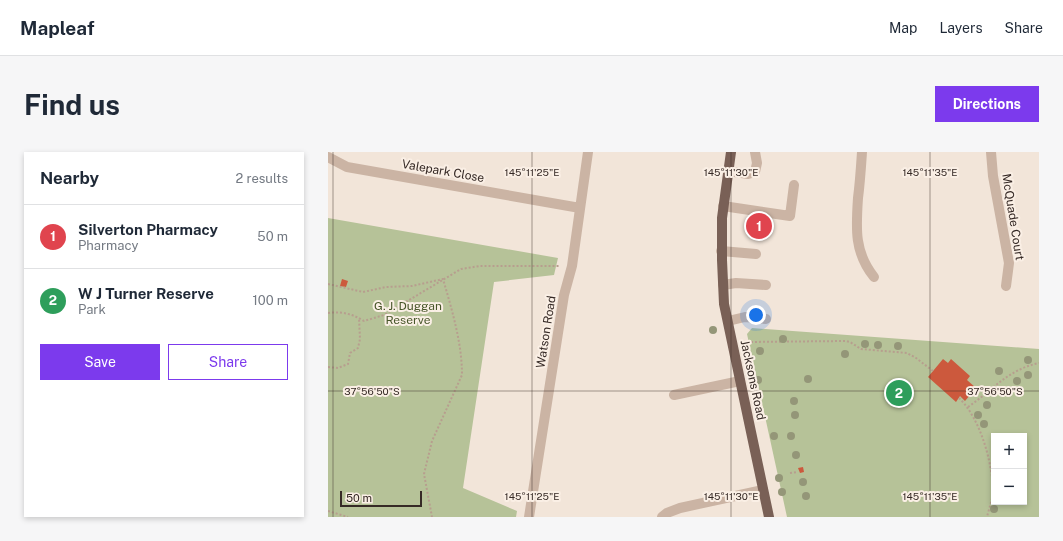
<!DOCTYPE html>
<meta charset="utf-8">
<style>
:root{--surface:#fff;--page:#f6f6f7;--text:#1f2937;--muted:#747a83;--line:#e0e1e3;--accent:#7c3aed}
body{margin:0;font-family:"Public Sans",sans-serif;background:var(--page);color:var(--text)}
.controls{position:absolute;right:12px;bottom:12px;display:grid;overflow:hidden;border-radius:0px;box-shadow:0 2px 6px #0003}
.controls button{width:36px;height:36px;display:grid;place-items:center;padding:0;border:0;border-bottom:1px solid var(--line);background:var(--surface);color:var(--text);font:20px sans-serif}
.scale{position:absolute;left:12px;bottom:10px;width:82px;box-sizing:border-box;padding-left:4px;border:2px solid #362a26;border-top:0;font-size:11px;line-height:14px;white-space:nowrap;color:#362a26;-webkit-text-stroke:3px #faefe5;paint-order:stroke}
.you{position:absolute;left:428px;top:163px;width:14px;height:14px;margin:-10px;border:3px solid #fff;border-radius:50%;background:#1a73e8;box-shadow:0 0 0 6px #1a73e833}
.badge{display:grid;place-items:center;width:26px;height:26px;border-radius:50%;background:var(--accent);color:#fff;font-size:13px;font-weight:700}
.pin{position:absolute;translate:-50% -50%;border:2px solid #fff;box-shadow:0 1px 4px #0006}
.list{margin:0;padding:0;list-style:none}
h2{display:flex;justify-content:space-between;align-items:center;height:52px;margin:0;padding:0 16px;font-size:17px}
h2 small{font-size:13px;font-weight:400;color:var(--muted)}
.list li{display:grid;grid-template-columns:26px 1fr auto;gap:12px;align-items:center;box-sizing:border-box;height:64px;padding:0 16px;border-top:1px solid var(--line)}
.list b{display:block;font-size:15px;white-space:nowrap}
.list p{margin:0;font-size:13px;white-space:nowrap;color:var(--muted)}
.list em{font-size:13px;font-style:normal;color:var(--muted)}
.actions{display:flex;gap:8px;padding:12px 16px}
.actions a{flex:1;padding:9px 0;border:1px solid var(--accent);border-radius:0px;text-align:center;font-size:14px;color:var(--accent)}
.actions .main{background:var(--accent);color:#fff}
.map{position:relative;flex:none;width:711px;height:365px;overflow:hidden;border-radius:0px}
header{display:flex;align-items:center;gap:24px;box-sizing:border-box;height:56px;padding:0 20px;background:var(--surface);border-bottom:1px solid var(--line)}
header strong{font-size:19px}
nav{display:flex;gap:22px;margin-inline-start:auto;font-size:14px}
.intro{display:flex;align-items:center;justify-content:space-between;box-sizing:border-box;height:96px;padding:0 24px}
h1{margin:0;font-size:28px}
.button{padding:10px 18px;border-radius:0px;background:var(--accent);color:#fff;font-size:14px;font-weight:700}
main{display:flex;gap:24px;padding:0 24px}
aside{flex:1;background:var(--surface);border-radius:0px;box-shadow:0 2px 6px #0003}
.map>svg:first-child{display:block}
</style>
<header>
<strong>Mapleaf</strong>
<nav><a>Map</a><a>Layers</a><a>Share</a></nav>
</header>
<div class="intro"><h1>Find us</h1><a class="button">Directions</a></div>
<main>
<aside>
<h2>Nearby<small>2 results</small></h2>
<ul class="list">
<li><span class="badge" style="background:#e0444e">1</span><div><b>Silverton Pharmacy</b><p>Pharmacy</p></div><em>50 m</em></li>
<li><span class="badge" style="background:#2e9e5b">2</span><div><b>W J Turner Reserve</b><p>Park</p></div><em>100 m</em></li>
</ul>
<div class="actions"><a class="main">Save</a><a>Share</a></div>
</aside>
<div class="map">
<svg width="711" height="365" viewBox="0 0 711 365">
<rect width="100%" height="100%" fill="#f2e5d9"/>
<path fill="#b6c298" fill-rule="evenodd" d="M0 66 230 106 226 123 166 130 135 336 189 359 188 365H0Z
M424 176 711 197V365H459L419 182ZM666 284H696V350H666Z"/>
<path fill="#cc593d" d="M14 127 20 129 18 135 12 134Z
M615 207 620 211 623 207 642 224 639 228 648 236 637 249 632 244 628 250 600 225Z
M475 315 476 320 472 321 470 316Z"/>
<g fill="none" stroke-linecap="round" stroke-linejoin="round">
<path stroke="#b79e8e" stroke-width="2" stroke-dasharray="2 2" stroke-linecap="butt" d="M0 132 35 140 58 135 84 134 115 127C124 158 134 191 134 223L104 289 96 322 104 365
M0 161C13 159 25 162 36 169L56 163 133 117 152 114H231
M419 190 518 189 522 190 533 197 579 201 588 206 605 219
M0 215 10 216 20 212 22 201 30 196 32 187 31 166
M631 246C652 266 664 309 665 338 665 347 661 356 659 365
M640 255C665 238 679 218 711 211
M462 321 469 320
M0 359 20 365"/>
<path stroke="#cbb4a4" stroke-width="10" d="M534 0C533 15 532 31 530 46 528 76 526 100 546 125
M663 0 665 24 681 111 678 134
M0 5 19 15 252 56
M400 19 420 22 427 20 429 11 427 0
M395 54 462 64 466 33
M393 99 428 102
M395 133 408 131 438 133
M400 169 417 165 438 167
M346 243 412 229
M201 365 236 143 244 114 260 0
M334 365 339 361 352 356 435 338"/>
<path stroke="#796056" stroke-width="10" d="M403 0 394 66V108L396 152 441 365"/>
</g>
<g fill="#949678">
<circle cx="385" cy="178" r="4"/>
<circle cx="455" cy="187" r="4"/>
<circle cx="537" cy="192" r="4"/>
<circle cx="550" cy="193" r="4"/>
<circle cx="570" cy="194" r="4"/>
<circle cx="432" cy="199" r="4"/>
<circle cx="517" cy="202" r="4"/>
<circle cx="700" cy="208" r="4"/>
<circle cx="671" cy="219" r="4"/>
<circle cx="700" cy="223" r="4"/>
<circle cx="480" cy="227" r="4"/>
<circle cx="430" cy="228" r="4"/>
<circle cx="689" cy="229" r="4"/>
<circle cx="466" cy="249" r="4"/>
<circle cx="659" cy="253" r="4"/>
<circle cx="467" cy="263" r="4"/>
<circle cx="650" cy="263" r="4"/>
<circle cx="656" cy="272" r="4"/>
<circle cx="446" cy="284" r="4"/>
<circle cx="463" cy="284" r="4"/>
<circle cx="468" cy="303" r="4"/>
<circle cx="451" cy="326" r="4"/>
<circle cx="475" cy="330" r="4"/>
<circle cx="454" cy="340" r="4"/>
<circle cx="478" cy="344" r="4"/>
<circle cx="666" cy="357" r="4"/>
</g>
<path fill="none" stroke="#362a26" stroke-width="1" stroke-opacity="0.45" d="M5 0V365M204 0V365M403 0V365M602 0V365M0 239H711"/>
<g text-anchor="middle" stroke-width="4" stroke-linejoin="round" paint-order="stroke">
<g font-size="12" fill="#362a26" stroke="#faefe5">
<text transform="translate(115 19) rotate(10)" y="4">Valepark Close</text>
<text transform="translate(685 65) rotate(81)" y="4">McQuade Court</text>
<text transform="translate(218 180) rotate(-81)" y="4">Watson Road</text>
<text transform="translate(425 228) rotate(78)" y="4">Jacksons Road</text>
</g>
<g font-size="12" fill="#475529" stroke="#faefe5">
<text x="80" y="158">G. J. Duggan<tspan x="80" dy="14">Reserve</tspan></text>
</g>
</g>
<g font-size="10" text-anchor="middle" fill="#362a26" stroke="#faefe5" stroke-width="4" stroke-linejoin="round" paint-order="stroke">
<text x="204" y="24">145°11'25"E</text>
<text x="403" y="24">145°11'30"E</text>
<text x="602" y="24">145°11'35"E</text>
<text x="44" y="243">37°56'50"S</text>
<text x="667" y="243">37°56'50"S</text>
<text x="204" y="348">145°11'25"E</text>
<text x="403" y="348">145°11'30"E</text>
<text x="602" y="348">145°11'35"E</text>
</g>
</svg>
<div class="controls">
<button>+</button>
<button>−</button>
</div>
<div class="scale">50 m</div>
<div class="you"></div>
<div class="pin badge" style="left:431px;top:74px;background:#e0444e">1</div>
<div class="pin badge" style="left:571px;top:241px;background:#2e9e5b">2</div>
</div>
</main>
